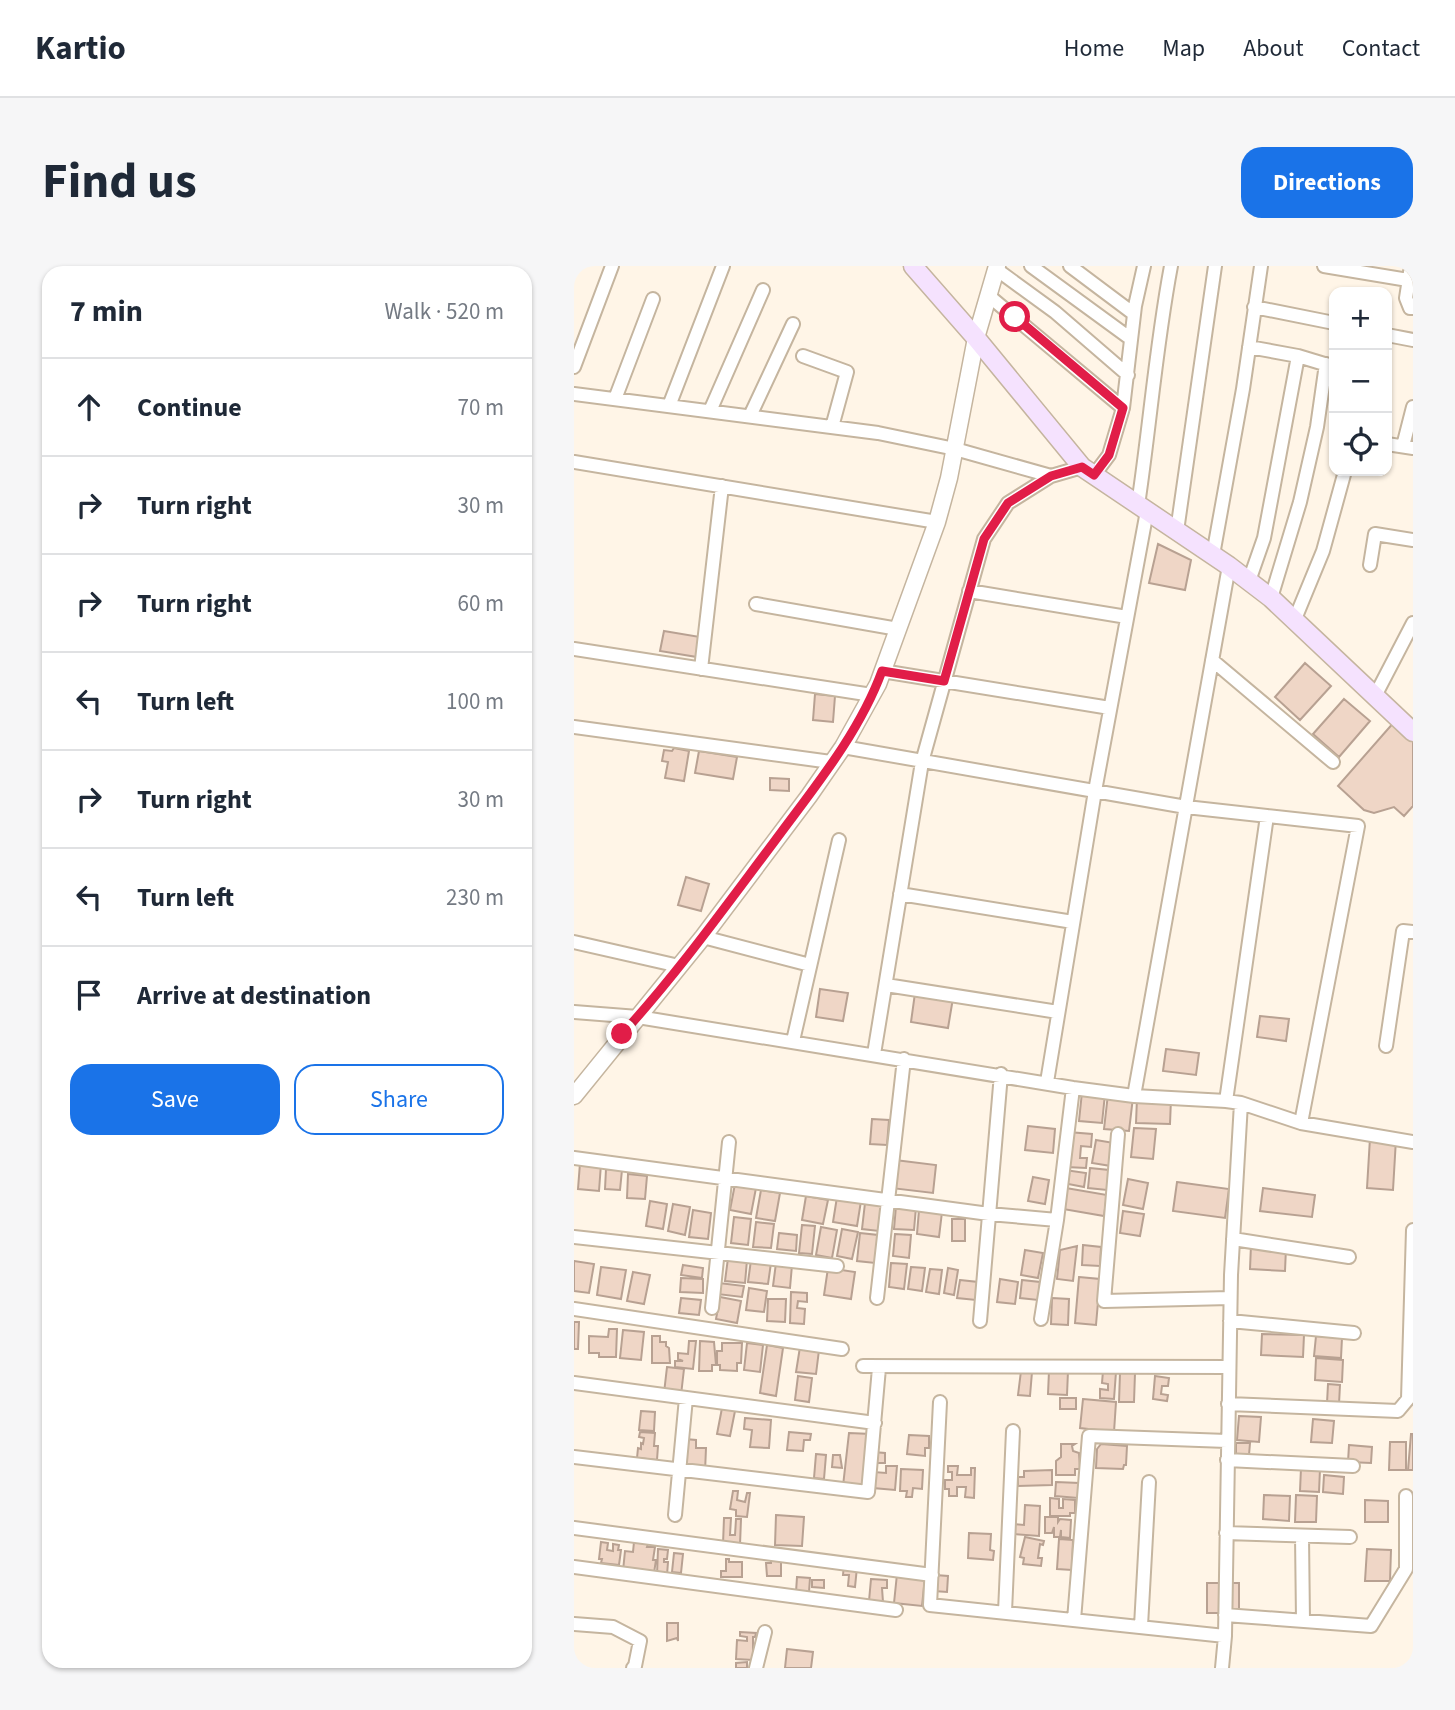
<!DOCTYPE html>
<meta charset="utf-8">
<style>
:root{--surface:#fff;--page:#f6f6f7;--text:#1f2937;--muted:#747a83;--line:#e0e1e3;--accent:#1a73e8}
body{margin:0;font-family:"Source Sans 3",sans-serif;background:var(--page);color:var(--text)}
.controls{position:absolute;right:21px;top:21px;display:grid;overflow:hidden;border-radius:14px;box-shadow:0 2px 5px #0004}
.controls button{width:63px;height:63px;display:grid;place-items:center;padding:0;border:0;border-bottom:2px solid var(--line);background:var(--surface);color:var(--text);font:35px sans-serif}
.stop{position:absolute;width:21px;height:21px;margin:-16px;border:5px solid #e11d48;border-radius:50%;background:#fff}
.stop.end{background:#e11d48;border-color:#fff;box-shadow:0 2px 7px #0008}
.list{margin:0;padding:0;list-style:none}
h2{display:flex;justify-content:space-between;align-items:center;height:91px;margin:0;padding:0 28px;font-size:30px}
h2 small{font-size:23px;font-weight:400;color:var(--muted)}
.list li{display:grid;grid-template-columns:46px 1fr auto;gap:21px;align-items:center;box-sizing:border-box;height:98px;padding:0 28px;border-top:2px solid var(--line)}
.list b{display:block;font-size:26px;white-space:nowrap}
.list em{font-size:23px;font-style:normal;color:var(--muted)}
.actions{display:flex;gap:14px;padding:21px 28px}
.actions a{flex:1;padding:16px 0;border:2px solid var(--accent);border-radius:21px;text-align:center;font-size:24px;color:var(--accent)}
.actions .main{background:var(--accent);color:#fff}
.icon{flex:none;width:38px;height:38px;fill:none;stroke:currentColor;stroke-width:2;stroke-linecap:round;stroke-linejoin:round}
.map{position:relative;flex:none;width:839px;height:1402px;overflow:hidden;border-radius:21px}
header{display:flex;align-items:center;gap:42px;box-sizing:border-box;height:98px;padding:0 35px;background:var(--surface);border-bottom:2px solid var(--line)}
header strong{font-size:33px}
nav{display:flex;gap:38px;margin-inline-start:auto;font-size:24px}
.intro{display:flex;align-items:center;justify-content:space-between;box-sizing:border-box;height:168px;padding:0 42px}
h1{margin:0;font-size:49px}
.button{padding:18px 32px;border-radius:21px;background:var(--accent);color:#fff;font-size:24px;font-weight:700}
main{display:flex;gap:42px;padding:0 42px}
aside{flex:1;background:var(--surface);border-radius:21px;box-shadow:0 2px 5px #0004}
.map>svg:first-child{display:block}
</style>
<header>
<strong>Kartio</strong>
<nav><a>Home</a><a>Map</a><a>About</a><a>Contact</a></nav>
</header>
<div class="intro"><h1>Find us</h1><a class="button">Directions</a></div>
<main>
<aside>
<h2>7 min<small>Walk · 520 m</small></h2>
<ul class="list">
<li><svg class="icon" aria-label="ahead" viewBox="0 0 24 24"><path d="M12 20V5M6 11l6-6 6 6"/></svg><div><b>Continue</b></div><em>70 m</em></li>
<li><svg class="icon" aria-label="right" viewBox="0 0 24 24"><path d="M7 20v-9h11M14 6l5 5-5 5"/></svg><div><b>Turn right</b></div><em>30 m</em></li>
<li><svg class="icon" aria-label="right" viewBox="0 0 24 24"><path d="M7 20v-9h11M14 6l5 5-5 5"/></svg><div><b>Turn right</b></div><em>60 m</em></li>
<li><svg class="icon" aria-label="left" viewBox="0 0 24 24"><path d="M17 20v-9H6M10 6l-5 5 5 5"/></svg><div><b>Turn left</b></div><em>100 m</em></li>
<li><svg class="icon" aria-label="right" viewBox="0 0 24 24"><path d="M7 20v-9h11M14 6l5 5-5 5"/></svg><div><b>Turn right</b></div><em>30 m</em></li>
<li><svg class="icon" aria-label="left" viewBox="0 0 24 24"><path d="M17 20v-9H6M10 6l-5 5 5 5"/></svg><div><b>Turn left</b></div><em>230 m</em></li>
<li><svg class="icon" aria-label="arrive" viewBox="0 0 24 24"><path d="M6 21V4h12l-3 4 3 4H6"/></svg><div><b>Arrive at destination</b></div></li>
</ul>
<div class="actions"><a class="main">Save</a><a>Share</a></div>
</aside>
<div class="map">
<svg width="839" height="1402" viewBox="0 0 839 1402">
<rect width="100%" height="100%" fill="#fff5e7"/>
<path fill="#efd6c6" stroke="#b8a192" stroke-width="2" d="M584 278 617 294 611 324 575 317Z
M90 365 126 371 123 391 86 385Z
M731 397 757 420 726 454 701 431Z
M241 428 261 430 259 456 239 454Z
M770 433 796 455 765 491 739 468Z
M821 455 839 471V540L830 550 820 541 800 547 790 544 764 520Z
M100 482 115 485 110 515 91 512 94 496 88 495 90 484 98 485Z
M125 485 163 491 159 513 121 507Z
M196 512 215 513V525L196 524Z
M112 611 135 618 127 645 104 639Z
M246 723 274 727 269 755 242 751Z
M341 727 379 732 374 762 337 756Z
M686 750 715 753 712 775 683 771Z
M592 783 625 787 622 809 589 805Z
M508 826 531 828 528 857 505 855Z
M534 828 559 831 555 865 530 863Z
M563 832 597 833 596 858 562 857Z
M298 853 315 854 313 879 296 878Z
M454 860 481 863 479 887 451 884Z
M560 862 582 863 579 893 557 891Z
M494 866 518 868 517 881 507 880 506 892H513L512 902 492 901Z
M796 872 822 873 819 924 793 922Z
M522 874 540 877 537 900 518 897Z
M321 894 362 899 359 927 317 922Z
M6 897 27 898 25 925 4 923Z
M516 902 535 904 533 924 514 922Z
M32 903 48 904 46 924 31 923Z
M491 904 512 907 510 921 489 917Z
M54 908 73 910 71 933 53 932Z
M459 911 475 914 471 938 454 935Z
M554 913 574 917 569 943 549 939Z
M603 916 655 923 651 952 599 945Z
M161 918 182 922 177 948 156 944Z
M492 922 533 929 530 950 489 943Z
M689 922 741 929 738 951 686 945Z
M187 924 206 927 201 955 182 952Z
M232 930 254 934 249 958 228 954Z
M263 931 287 935 283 960 259 956Z
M76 935 93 938 89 963 72 960Z
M291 937 308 939 305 965 288 963Z
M99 938 116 941 111 969 94 965Z
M322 940 342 941 340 964 320 963Z
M119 944 137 947 134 973 115 971Z
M345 944 368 946 365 971 343 968Z
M549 945 570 948 566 970 546 967Z
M160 951 177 953 174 979 157 977Z
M378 953H391V975H378Z
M182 956 200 958 197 982 179 981Z
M228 959 241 960 238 988 225 987Z
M247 961 263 964 258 992 242 989Z
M268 963 284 966 278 993 263 990Z
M205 967 223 969 222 985 203 983Z
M286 967 304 969 301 997 283 995Z
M321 968 337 969 335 992 319 990Z
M509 979 527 981 526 1000 508 999Z
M677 979 712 982 711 1005 676 1003Z
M503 980 499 1015 483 1013 486 984Z
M451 984 469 987 464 1012 447 1009Z
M154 992 173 994 171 1017 151 1015Z
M177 994 197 997 194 1018 174 1016Z
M0 995 20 998 15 1027 0 1025Z
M202 997 218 999 216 1022 199 1020Z
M317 997 333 998 330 1023 315 1021Z
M109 999 129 1002 128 1012 107 1009Z
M27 1001 52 1004 47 1033 23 1029Z
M337 1001 351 1002 348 1025 334 1023Z
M254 1002 281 1006 277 1033 250 1029Z
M374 1002 384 1004 380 1029 370 1027Z
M356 1003 368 1004 365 1028 352 1026Z
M59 1006 76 1009 70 1038 53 1035Z
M505 1011 526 1013 522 1059 501 1057Z
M107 1012 129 1013V1027L106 1026Z
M426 1013 444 1016 441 1038 423 1036Z
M386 1014 404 1016 402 1034 383 1032Z
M448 1014 466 1016 464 1034 446 1032Z
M145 1017 170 1020 168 1031 143 1028Z
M175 1022 193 1025 190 1046 172 1044Z
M217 1026 233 1027V1036L224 1035 223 1042 231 1043 230 1058 216 1057Z
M146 1031 167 1035 163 1057 142 1053Z
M107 1032 127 1034 125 1049 105 1047Z
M478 1032 495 1033 494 1059 477 1058Z
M194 1033H212L211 1056 193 1055Z
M0 1056H5L4 1083H0Z
M35 1063H43L42 1091H25V1087H15V1070L34 1071Z
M49 1064 70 1066 67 1094 46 1092Z
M688 1068 730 1069 729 1091 687 1089Z
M78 1070H86V1076H92V1080L95 1082 96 1097H78Z
M742 1070 768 1072 767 1092 740 1090Z
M115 1075H122L119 1103 101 1101V1095H109L104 1093V1087L114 1088Z
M126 1075 140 1076 142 1099H138V1105H125Z
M148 1077H168L167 1097H163V1105L146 1104V1099H143V1085H148Z
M173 1077 189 1079 186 1106 170 1104Z
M193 1079 209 1082 202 1130 186 1127Z
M226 1081 245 1084 242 1108 222 1106Z
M742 1092 769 1094 768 1116 741 1114Z
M93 1101 110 1103 107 1129 90 1127Z
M447 1105 458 1106 456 1130 444 1129Z
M475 1105H494L493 1129 474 1128Z
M529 1105 542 1106 540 1133 526 1132V1123L534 1124V1118L528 1117Z
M546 1107H561L560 1136H545Z
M224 1110 238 1112 235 1136 221 1134Z
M581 1110 595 1112 594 1120H588L587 1128 594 1129 593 1135 579 1133Z
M754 1118 766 1119 765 1138 753 1137Z
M486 1132H502V1143H486Z
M509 1133 542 1136 540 1166 506 1162Z
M148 1142 161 1145 156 1170 143 1168Z
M67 1145 81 1146 80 1165 65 1164Z
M665 1150 687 1151 685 1176 663 1174Z
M171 1152 197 1154 195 1182 176 1181 178 1164 170 1163Z
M739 1153 760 1155 758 1177 737 1176Z
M66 1166 81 1167 80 1180H84L83 1194 63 1192 64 1182 67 1183V1177L69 1178 70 1172 65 1171Z
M215 1166 237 1168 236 1174H230L229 1185 213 1184Z
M275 1167 297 1168 293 1222 269 1220Z
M837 1168H839V1204H834Z
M335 1169 355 1170V1182H351V1190L333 1188Z
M111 1173 122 1174V1182H132L131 1206 109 1204Z
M816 1176H832V1204H815Z
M662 1177H676L675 1189 662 1188Z
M487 1178H501L498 1180 499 1185 505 1187 506 1203H501V1209H482V1195L487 1191Z
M527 1178 553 1180 552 1199H550L549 1203 522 1202 523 1183Z
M775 1179 798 1181 797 1197 774 1196Z
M299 1186 311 1187V1197H299Z
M242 1188 252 1189 250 1213 240 1212Z
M259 1189H266L268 1202 258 1201Z
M312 1200H323L321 1224 299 1222 300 1206 312 1207Z
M374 1200H384L383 1209H397V1202H401L400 1232 391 1231 392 1221H383V1230H375V1223H371V1214H378V1206H374Z
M727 1202 746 1203 745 1226 726 1225Z
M327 1203 349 1204 348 1223 339 1222 338 1231H332L333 1225H326Z
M478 1204V1219L444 1220V1211H450V1205Z
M750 1209 770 1211 769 1228 749 1226Z
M482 1216 505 1217 504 1232 481 1230Z
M159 1225H164L163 1234 171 1236 173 1227H176L173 1251 162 1250V1244L156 1243Z
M690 1229 716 1230 715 1255 689 1253Z
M722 1229 743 1230 742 1256H721Z
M476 1232 485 1233V1242H489V1233L501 1234V1247H496V1250H476Z
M791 1234 814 1235V1256H791Z
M451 1239 466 1240 465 1270 440 1268V1258L450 1259Z
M202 1249 230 1251 228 1280 201 1279Z
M471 1251H484V1256L486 1253 497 1254 496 1272 487 1271V1264L486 1271H480V1261L478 1267H471Z
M150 1252H157L156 1269H161L162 1253H167L166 1279 149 1278Z
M395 1267 417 1268 416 1284 420 1285 419 1294 394 1292Z
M451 1271 470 1275 469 1279 466 1278 464 1292H468L467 1300 449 1298 450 1292 446 1291Z
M485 1273 499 1274 498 1304 483 1303Z
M27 1276 34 1277 33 1284 39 1285V1278L45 1279 44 1284H47L45 1299 27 1297 28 1293H25Z
M60 1276 74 1278 73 1281H81L79 1294H82L80 1307 49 1305 51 1285 59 1286Z
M84 1283 94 1284 93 1293H90V1296H94L93 1309H83Z
M793 1283 817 1284 816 1315H791Z
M100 1287 109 1288 107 1307 98 1306Z
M152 1293H155V1296H168V1311H147V1305H152Z
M197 1294H207V1310H193L192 1297H197Z
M270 1299 283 1301 281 1321 274 1320 275 1309H269Z
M323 1308 351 1311 348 1340 320 1337Z
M361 1309 374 1310 373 1326 360 1325Z
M223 1311 236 1312 235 1326H222Z
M297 1313 313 1314V1322H308L309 1336 295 1335Z
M238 1314H250V1322L238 1321Z
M633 1317H665V1347H633Z
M93 1357H104V1375L103 1372 93 1375Z
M166 1366 182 1367 181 1371H179V1394L162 1393 163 1374 173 1375V1371L166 1370Z
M213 1383 239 1386 237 1402H211Z
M173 1396V1402H162V1397Z"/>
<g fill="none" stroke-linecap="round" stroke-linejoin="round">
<defs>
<path id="minor" d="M457 0 557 73
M496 0 560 48
M750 0 834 14
M837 0 832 32 836 42H839
M422 3 481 46 554 109
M415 30 549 142
M680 41 760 57
M813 69 839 74
M229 90 273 106 258 161
M724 90 757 100
M0 101 38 0
M0 128 304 167 381 183 477 210
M41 133 79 33
M95 140 149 0
M136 145 189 24
M176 150 219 58
M813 178 839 182
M829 180 839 141
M0 196 363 256
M520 209 535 189 549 142 561 40 570 0
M564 239C576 159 582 79 597 0
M603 265 641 0
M639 289 669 123 687 0
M796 299 801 268 839 274
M675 315 690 272 724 90 675 81
M395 325 553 351
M697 332 726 236 743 161 752 98
M182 338 324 363
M721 353 749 285 771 205
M0 383 298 429
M638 394 759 496
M127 403 148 220
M308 405 536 442
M801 430 839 357
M0 461 257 496
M269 481 612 541 784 560 727 857
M326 628 499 656
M129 671 236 699
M0 676 105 700
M312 719 484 746
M0 746 64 751 499 822 560 830 652 835 667 837 727 857 839 876
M219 775 265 574
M812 780 829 665 839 666
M300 788 348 496 410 273 434 237 477 210 508 201
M473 816 521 525 573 245
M560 830 655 300
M652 835 693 550
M544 868 530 1035 656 1032
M0 892 415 948 483 954
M0 971 263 1000
M659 973 775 991
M303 1032 330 793
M138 1042 155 876
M0 1043 268 1083
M467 1053 483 954 499 822
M406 1055 427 808
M656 1055 780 1067
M289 1100 655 1101
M0 1117 301 1157
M366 1136 356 1339 651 1370
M654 1138 824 1145 834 1133 839 964
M0 1191 294 1226 305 1102
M653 1194 779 1200
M101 1249 112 1132
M0 1262 358 1309
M652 1267 776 1271
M728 1270 729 1355
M0 1301 322 1344
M431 1346 439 1165
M651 1349 797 1360 832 1303V1230
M500 1354 515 1170 653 1175
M0 1358 39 1361 66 1375 61 1400 59 1402
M567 1360 575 1216
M182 1402 191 1366
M648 1402 651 1370 657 1009 667 837"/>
<path id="tertiary" d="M0 830 129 671 235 530 269 481 304 418 363 256 375 212 402 72 423 0"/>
<path id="secondary" d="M339 0 402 72 508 201 655 300 697 332 839 466"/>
</defs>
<use href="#minor" stroke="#c5b59f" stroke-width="16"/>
<use href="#tertiary" stroke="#c5b59f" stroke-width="19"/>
<use href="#secondary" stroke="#c5b59f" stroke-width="21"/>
<use href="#minor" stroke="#fff" stroke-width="12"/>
<use href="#tertiary" stroke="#fff" stroke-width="16"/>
<use href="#secondary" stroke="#f5e2fe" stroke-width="18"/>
</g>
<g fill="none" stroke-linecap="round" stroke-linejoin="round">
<path stroke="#e11d48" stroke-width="9" d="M48 768C103 708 151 641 200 576 239 523 285 468 308 405L370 415 410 273 434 237 477 210 508 201 520 209 535 189 549 142 441 51"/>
</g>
</svg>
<div class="controls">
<button>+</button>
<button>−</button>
<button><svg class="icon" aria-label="locate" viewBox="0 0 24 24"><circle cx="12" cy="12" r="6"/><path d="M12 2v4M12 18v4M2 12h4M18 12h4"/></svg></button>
</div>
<div class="stop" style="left:441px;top:51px"></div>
<div class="stop end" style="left:48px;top:768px"></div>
</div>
</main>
